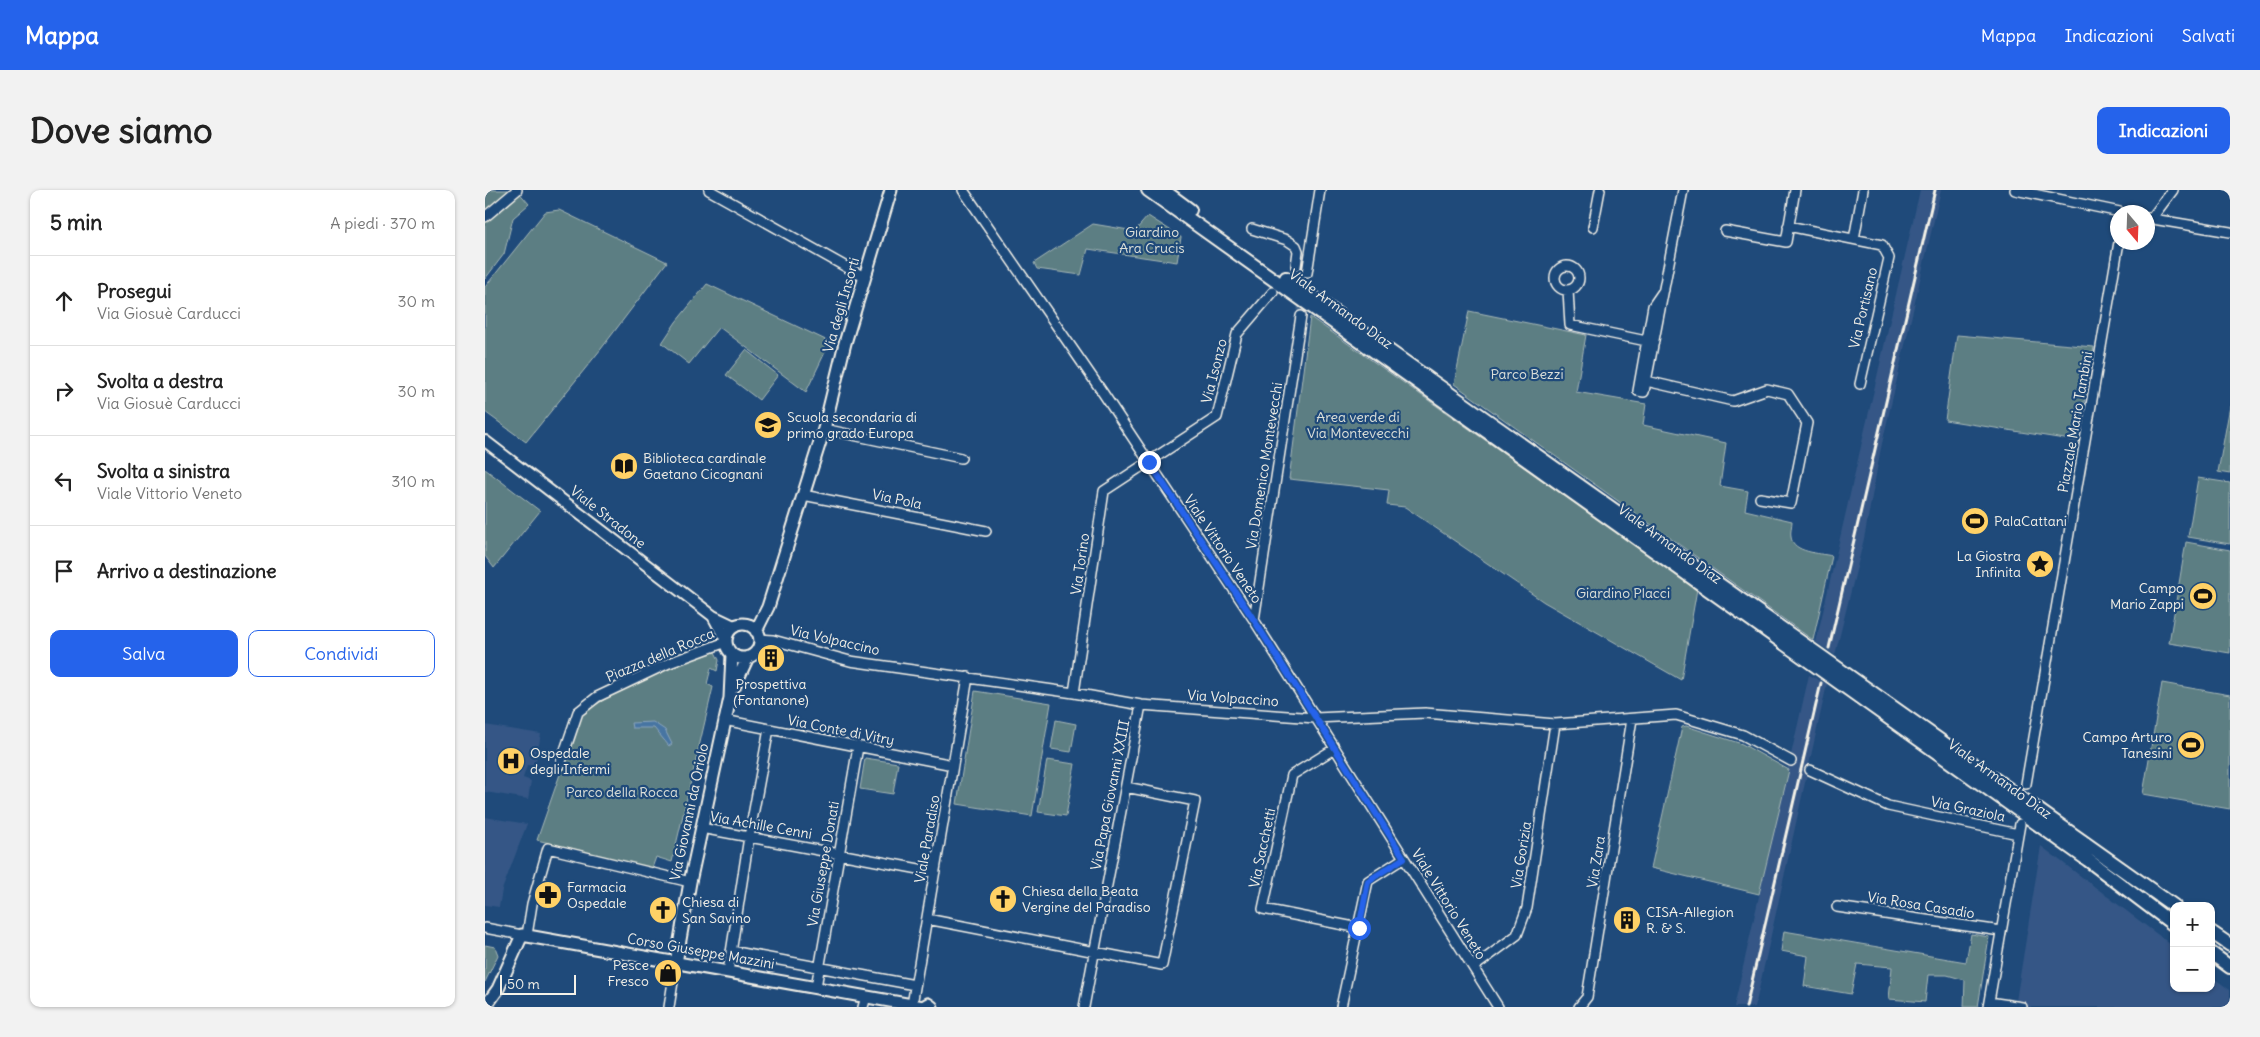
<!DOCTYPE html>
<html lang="it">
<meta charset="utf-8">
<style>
:root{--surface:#fff;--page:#f2f2f2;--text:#222;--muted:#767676;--line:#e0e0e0;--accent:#2563eb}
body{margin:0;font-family:Delius,sans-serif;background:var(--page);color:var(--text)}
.controls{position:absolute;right:15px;bottom:15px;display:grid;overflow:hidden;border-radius:10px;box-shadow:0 1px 4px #0004}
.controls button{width:45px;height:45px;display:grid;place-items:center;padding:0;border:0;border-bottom:1px solid var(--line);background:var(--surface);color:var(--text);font:25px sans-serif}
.compass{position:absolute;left:1625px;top:15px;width:45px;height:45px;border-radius:50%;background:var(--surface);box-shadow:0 1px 4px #0004;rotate:161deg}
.scale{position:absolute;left:15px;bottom:12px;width:76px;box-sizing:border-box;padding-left:5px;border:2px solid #f4f1e8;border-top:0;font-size:14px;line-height:18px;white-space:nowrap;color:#f4f1e8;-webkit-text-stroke:4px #1f4a7a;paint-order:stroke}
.stop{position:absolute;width:15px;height:15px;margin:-11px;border:4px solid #2563eb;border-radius:50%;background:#fff}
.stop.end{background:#2563eb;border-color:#fff;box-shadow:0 1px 5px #0008}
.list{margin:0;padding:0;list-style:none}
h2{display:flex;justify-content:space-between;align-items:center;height:65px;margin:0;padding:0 20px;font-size:21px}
h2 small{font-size:16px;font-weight:400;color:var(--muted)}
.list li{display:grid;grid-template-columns:32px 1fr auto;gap:15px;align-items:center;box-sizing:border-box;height:90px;padding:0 20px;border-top:1px solid var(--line)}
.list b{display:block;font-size:19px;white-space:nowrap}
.list p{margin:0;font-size:16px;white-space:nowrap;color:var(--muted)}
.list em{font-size:16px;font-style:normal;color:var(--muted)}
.actions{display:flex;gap:10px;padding:15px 20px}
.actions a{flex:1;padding:11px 0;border:1px solid var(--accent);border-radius:10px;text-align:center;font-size:18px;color:var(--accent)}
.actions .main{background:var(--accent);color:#fff}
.icon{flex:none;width:28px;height:28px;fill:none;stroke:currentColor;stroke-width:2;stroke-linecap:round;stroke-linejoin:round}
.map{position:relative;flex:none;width:1745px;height:817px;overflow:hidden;border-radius:10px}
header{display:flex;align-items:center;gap:30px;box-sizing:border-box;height:70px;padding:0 25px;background:var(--accent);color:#fff}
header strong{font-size:24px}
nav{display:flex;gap:28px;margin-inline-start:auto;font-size:18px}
.intro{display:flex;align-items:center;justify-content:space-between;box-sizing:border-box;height:120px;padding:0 30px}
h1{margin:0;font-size:35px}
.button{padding:12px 22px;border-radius:10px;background:var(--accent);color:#fff;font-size:18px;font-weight:700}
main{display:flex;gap:30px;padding:0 30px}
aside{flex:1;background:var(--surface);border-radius:10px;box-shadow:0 1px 4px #0004}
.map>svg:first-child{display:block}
</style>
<header>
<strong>Mappa</strong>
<nav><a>Mappa</a><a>Indicazioni</a><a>Salvati</a></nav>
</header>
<div class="intro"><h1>Dove siamo</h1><a class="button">Indicazioni</a></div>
<main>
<aside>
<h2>5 min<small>A piedi · 370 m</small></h2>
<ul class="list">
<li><svg class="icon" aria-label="ahead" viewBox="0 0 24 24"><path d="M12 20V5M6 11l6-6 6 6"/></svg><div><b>Prosegui</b><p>Via Giosuè Carducci</p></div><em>30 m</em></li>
<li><svg class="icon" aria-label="right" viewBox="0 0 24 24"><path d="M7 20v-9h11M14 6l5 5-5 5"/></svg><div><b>Svolta a destra</b><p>Via Giosuè Carducci</p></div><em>30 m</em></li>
<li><svg class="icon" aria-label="left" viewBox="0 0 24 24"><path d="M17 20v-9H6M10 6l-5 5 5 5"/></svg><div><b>Svolta a sinistra</b><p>Viale Vittorio Veneto</p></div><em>310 m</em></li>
<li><svg class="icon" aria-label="arrive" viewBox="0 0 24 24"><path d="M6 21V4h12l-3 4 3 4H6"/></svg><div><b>Arrivo a destinazione</b></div></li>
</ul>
<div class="actions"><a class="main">Salva</a><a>Condividi</a></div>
</aside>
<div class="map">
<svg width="1745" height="817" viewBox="0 0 1745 817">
<rect width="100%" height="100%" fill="#1f4a7a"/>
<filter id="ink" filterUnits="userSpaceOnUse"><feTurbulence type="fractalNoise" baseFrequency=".02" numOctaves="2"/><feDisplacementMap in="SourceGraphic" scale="10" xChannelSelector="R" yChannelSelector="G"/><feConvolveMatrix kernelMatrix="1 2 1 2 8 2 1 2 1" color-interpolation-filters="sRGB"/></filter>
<g filter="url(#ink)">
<path fill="#345786" d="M1435 0H1456L1396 258 1379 349 1350 465 1331 452Z
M1324 485 1342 494 1270 817H1249Z
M0 535 56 544 50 576 42 575 38 588 46 591 43 609 0 602Z
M0 627 42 634 17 700 14 717 0 715Z
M1556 656 1689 757V798H1726V786L1745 800V817H1530Z"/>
<path fill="#5b7e83" stroke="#a8b8b6" d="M0 0H32L44 14 28 28 19 64 0 89Z
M74 20 182 72 116 159 41 252 0 222V97L60 22Z
M663 26 696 47 692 72 603 59 596 85 552 79 549 73 608 34 650 41Z
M222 94 345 152 321 202 234 137 204 174 177 153 191 132Z
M984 121 1101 145 1091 202 1161 214 1158 235 1241 253 1235 296 1263 301 1260 320 1307 331C1307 335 1305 342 1306 347 1308 363 1335 363 1347 366L1328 450 969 194Z
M825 127 1212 399 1196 490 1059 412 920 317 902 315 904 300 804 289Z
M1472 145 1609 157 1592 251 1460 230Z
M261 160 293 185 274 210 241 185Z
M1745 216V284L1733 282Z
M0 279 55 321 9 378 0 366Z
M1713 288 1745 293V354L1703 347Z
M1701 352 1745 360V463L1684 453Z
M229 460 234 470 232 481 226 478 222 494 228 497 187 672 171 667 167 678 52 650 96 524 135 500 184 476Z
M1677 493 1745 505V619L1658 604Z
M490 501 566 513 547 626 472 614Z
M571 530 591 534 586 562 566 559Z
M1201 536 1257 554 1304 580 1274 704 1166 678 1197 537Z
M380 568 413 573 408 604 375 599Z
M562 570 590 574 581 626 553 622Z
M1299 741 1481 772 1486 744 1504 747 1493 817H1479L1480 790 1462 785H1443L1440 812 1404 809 1407 777 1372 774 1366 804 1319 796 1323 766 1296 761Z
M0 755 10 757 13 765 0 792Z"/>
<path fill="#4674a2" stroke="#8ca6be" d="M168 532 180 540 187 554 184 556 169 538H147L146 533Z"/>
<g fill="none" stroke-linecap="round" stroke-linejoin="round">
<path stroke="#3f638a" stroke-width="9" stroke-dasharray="9 4.5" stroke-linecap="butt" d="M816 126 822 83"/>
<defs>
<path id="minor" d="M224 0 379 87
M478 0 618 203 769 430 1013 817
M1530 0 1635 22
M0 27 32 0
M1662 28 1745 42
M1666 29 1688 0
M1303 36 1397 55 1404 68 1375 194
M1108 37 1115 0
M767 39 802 50 811 56 813 61 811 76
M1240 41 1301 52 1310 0
M1369 49 1378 0
M1070 88a12 12 0 1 1 24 0a12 12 0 1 1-24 0Z
M822 83 835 0
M1083 100 1085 135 1166 152
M1179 100 1168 116 1153 201 1159 202 1198 0
M1157 190 1248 211 1282 199 1303 204 1322 233 1306 313 1275 308
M339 239 476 268
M318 305 501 341
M769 430 816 126
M274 449 288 450 365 471 589 503 656 515 830 528 940 523 1070 534 1191 525 1258 545 1306 571
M589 503 619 301 732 227 752 144 788 102
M239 530 468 575
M849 559 807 585 778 719 874 738
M75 575 93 522 112 507 184 473 241 452
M1325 580 1403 616 1533 644
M1541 594 1634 52
M216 638 450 682
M1352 717 1516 741
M442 729 677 775 710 611 641 597
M0 738 37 745
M42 745 47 714 63 658 205 692
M246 761 430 795
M989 777 1032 745 1042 718 1070 534
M243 782 264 647 284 539
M331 797 373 557
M1504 812 1537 817
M427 815 483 487
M184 817 191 773
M378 817 381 807
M599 817 656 515
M856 817 883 691 919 668
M1094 817 1102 807 1147 529
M1503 817 1535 634"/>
<path id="tertiary" d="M0 251 228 426 249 436
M228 426 241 450"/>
<path id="secondary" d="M241 451a17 17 0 1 1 34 0a17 17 0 1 1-34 0Z
M271 441 283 417 339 239 360 153 406 0
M249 497 263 467
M191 773 205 692 245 508 247 464
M0 817 13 799 37 745 438 817 443 814 447 817"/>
<path id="primary" d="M663 0 1603 670 1689 735
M678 0 705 20
M801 88 1689 716
M1726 742 1745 755
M1726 763 1745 777"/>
</defs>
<use href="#minor" stroke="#f4f1e8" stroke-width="12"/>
<use href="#tertiary" stroke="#f4f1e8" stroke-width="14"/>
<use href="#secondary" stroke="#f4f1e8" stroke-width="15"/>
<use href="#primary" stroke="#f4f1e8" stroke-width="16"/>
<use href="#minor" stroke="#1f4a7a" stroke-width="9"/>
<use href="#tertiary" stroke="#1f4a7a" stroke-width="10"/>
<use href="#secondary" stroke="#1f4a7a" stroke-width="11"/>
<use href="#primary" stroke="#1f4a7a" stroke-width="12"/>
<path stroke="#f4f1e8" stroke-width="3" d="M1344 458 1450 0
M1261 817 1336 493"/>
</g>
</g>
<g fill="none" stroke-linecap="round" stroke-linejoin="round" filter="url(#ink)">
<path stroke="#2563eb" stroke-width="6" d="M664 272 769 430 919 668 883 691 874 738"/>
</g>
<defs>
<symbol id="school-disc" viewBox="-11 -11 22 22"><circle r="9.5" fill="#ffd166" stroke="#1f4a7a"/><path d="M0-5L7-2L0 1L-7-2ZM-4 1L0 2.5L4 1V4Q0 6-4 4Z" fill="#111"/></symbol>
<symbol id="library-disc" viewBox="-11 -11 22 22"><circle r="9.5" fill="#ffd166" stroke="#1f4a7a"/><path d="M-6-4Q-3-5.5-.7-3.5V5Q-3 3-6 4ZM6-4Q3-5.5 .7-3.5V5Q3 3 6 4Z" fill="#111"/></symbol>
<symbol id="stadium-disc" viewBox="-11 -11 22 22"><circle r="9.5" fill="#ffd166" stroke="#1f4a7a"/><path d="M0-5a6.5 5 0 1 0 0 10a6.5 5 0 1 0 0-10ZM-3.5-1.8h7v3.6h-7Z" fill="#111"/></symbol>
<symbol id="sight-disc" viewBox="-11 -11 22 22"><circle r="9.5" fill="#ffd166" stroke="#1f4a7a"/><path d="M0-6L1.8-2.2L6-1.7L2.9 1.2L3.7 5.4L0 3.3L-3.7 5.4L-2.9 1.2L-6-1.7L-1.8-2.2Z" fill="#111"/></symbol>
<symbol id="building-disc" viewBox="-11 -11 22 22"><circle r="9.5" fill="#ffd166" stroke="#1f4a7a"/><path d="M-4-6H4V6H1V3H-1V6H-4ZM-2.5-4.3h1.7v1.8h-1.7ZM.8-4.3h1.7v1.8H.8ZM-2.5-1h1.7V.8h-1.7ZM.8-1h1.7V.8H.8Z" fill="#111"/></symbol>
<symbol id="hospital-disc" viewBox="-11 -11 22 22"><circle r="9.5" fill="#ffd166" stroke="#1f4a7a"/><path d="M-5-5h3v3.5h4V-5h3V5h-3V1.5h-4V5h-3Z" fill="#111"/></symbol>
<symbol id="pharmacy-disc" viewBox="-11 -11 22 22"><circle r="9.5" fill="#ffd166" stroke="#1f4a7a"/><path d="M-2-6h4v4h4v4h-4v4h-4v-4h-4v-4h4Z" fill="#111"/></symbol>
<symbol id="church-disc" viewBox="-11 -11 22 22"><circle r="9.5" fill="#ffd166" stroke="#1f4a7a"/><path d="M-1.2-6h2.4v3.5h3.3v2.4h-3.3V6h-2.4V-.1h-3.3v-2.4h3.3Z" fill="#111"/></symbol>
<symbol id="shop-disc" viewBox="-11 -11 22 22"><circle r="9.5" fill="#ffd166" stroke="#1f4a7a"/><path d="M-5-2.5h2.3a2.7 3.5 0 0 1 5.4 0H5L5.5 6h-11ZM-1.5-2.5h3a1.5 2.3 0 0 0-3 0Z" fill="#111"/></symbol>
</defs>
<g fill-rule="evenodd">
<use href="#school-disc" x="267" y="219" width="32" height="32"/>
<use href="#library-disc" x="123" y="260" width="32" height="32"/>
<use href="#stadium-disc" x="1474" y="315" width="32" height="32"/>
<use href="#sight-disc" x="1539" y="358" width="32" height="32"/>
<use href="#stadium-disc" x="1702" y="390" width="32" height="32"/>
<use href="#building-disc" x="270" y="452" width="32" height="32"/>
<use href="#stadium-disc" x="1690" y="539" width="32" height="32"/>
<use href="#hospital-disc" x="10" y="555" width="32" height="32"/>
<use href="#pharmacy-disc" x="47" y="689" width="32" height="32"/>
<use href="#church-disc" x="502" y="693" width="32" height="32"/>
<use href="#church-disc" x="162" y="704" width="32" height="32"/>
<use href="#building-disc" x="1126" y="714" width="32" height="32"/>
<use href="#shop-disc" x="167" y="767" width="32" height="32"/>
</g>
<g text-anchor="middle" stroke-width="4.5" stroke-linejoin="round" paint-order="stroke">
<g font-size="14" fill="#dde0d9" stroke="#1f4a7a">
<text x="667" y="47">Giardino<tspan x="667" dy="16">Ara Crucis</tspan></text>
<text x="1042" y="189">Parco Bezzi</text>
<text x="873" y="232">Area verde di<tspan x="873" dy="16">Via Montevecchi</tspan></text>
<text x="1138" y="408">Giardino Placci</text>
<text x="137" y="607">Parco della Rocca</text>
</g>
<g font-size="14" fill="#f4f1e8" stroke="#1f4a7a">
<text transform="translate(356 115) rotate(-74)" y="5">Via degli Insorti</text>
<text transform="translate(1378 118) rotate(-77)" y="5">Via Portisano</text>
<text transform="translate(856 119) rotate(36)" y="5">Viale Armando Diaz</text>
<text transform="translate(729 181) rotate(-76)" y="5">Via Isonzo</text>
<text transform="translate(1590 232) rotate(-80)" y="5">Piazzale Mario Tambini</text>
<text transform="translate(779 276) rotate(-81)" y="5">Via Domenico Montevecchi</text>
<text transform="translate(412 309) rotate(12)" y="5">Via Pola</text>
<text transform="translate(123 327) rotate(38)" y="5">Viale Stradone</text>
<text transform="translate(1185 354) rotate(36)" y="5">Viale Armando Diaz</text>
<text transform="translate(738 359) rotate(56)" y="5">Viale Vittorio Veneto</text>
<text transform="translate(595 374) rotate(-82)" y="5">Via Torino</text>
<text transform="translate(350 450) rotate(13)" y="5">Via Volpaccino</text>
<text transform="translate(175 465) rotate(-23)" y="5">Piazza della Rocca</text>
<text transform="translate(748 508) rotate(4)" y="5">Via Volpaccino</text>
<text transform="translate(356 540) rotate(11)" y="5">Via Conte di Vitry</text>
<text transform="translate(1515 589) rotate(36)" y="5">Viale Armando Diaz</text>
<text transform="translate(625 605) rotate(-79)" y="5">Via Papa Giovanni XXIII</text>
<text transform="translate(1483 619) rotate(12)" y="5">Via Graziola</text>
<text transform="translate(204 622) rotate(-78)" y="5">Via Giovanni da Oriolo</text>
<text transform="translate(276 635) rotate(10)" y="5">Via Achille Cenni</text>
<text transform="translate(442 649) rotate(-80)" y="5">Viale Paradiso</text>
<text transform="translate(777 658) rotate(-78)" y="5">Via Sacchetti</text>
<text transform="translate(1036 665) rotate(-81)" y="5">Via Gorizia</text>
<text transform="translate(1111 672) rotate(-81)" y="5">Via Zara</text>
<text transform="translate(338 674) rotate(-80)" y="5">Via Giuseppe Donati</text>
<text transform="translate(964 714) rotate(58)" y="5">Viale Vittorio Veneto</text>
<text transform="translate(1436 715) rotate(9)" y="5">Via Rosa Casadio</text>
<text transform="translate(216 761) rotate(10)" y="5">Corso Giuseppe Mazzini</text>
</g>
<g font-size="14" fill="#f4f1e8" stroke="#1f4a7a" text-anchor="start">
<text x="302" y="232">Scuola secondaria di<tspan x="302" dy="16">primo grado Europa</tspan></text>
<text x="158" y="273">Biblioteca cardinale<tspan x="158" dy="16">Gaetano Cicognani</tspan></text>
<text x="1509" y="336">PalaCattani</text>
<text x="1536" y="371" text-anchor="end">La Giostra<tspan x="1536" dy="16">Infinita</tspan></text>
<text x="1699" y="403" text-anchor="end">Campo<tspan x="1699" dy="16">Mario Zappi</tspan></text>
<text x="286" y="499" text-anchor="middle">Prospettiva<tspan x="286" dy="16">(Fontanone)</tspan></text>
<text x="1687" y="552" text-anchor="end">Campo Arturo<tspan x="1687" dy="16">Tanesini</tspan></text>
<text x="45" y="568">Ospedale<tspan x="45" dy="16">degli Infermi</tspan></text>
<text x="82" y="702">Farmacia<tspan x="82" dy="16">Ospedale</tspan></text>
<text x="537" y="706">Chiesa della Beata<tspan x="537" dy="16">Vergine del Paradiso</tspan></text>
<text x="197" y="717">Chiesa di<tspan x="197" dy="16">San Savino</tspan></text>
<text x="1161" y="727">CISA-Allegion<tspan x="1161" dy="16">R. &amp; S.</tspan></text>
<text x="164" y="780" text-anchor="end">Pesce<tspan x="164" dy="16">Fresco</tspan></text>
</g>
</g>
</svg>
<div class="controls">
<button>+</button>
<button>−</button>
</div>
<svg class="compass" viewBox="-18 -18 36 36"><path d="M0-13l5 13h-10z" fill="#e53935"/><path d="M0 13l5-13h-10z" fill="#767676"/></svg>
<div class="scale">50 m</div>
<div class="stop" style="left:874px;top:738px"></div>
<div class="stop end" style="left:664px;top:272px"></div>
</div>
</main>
